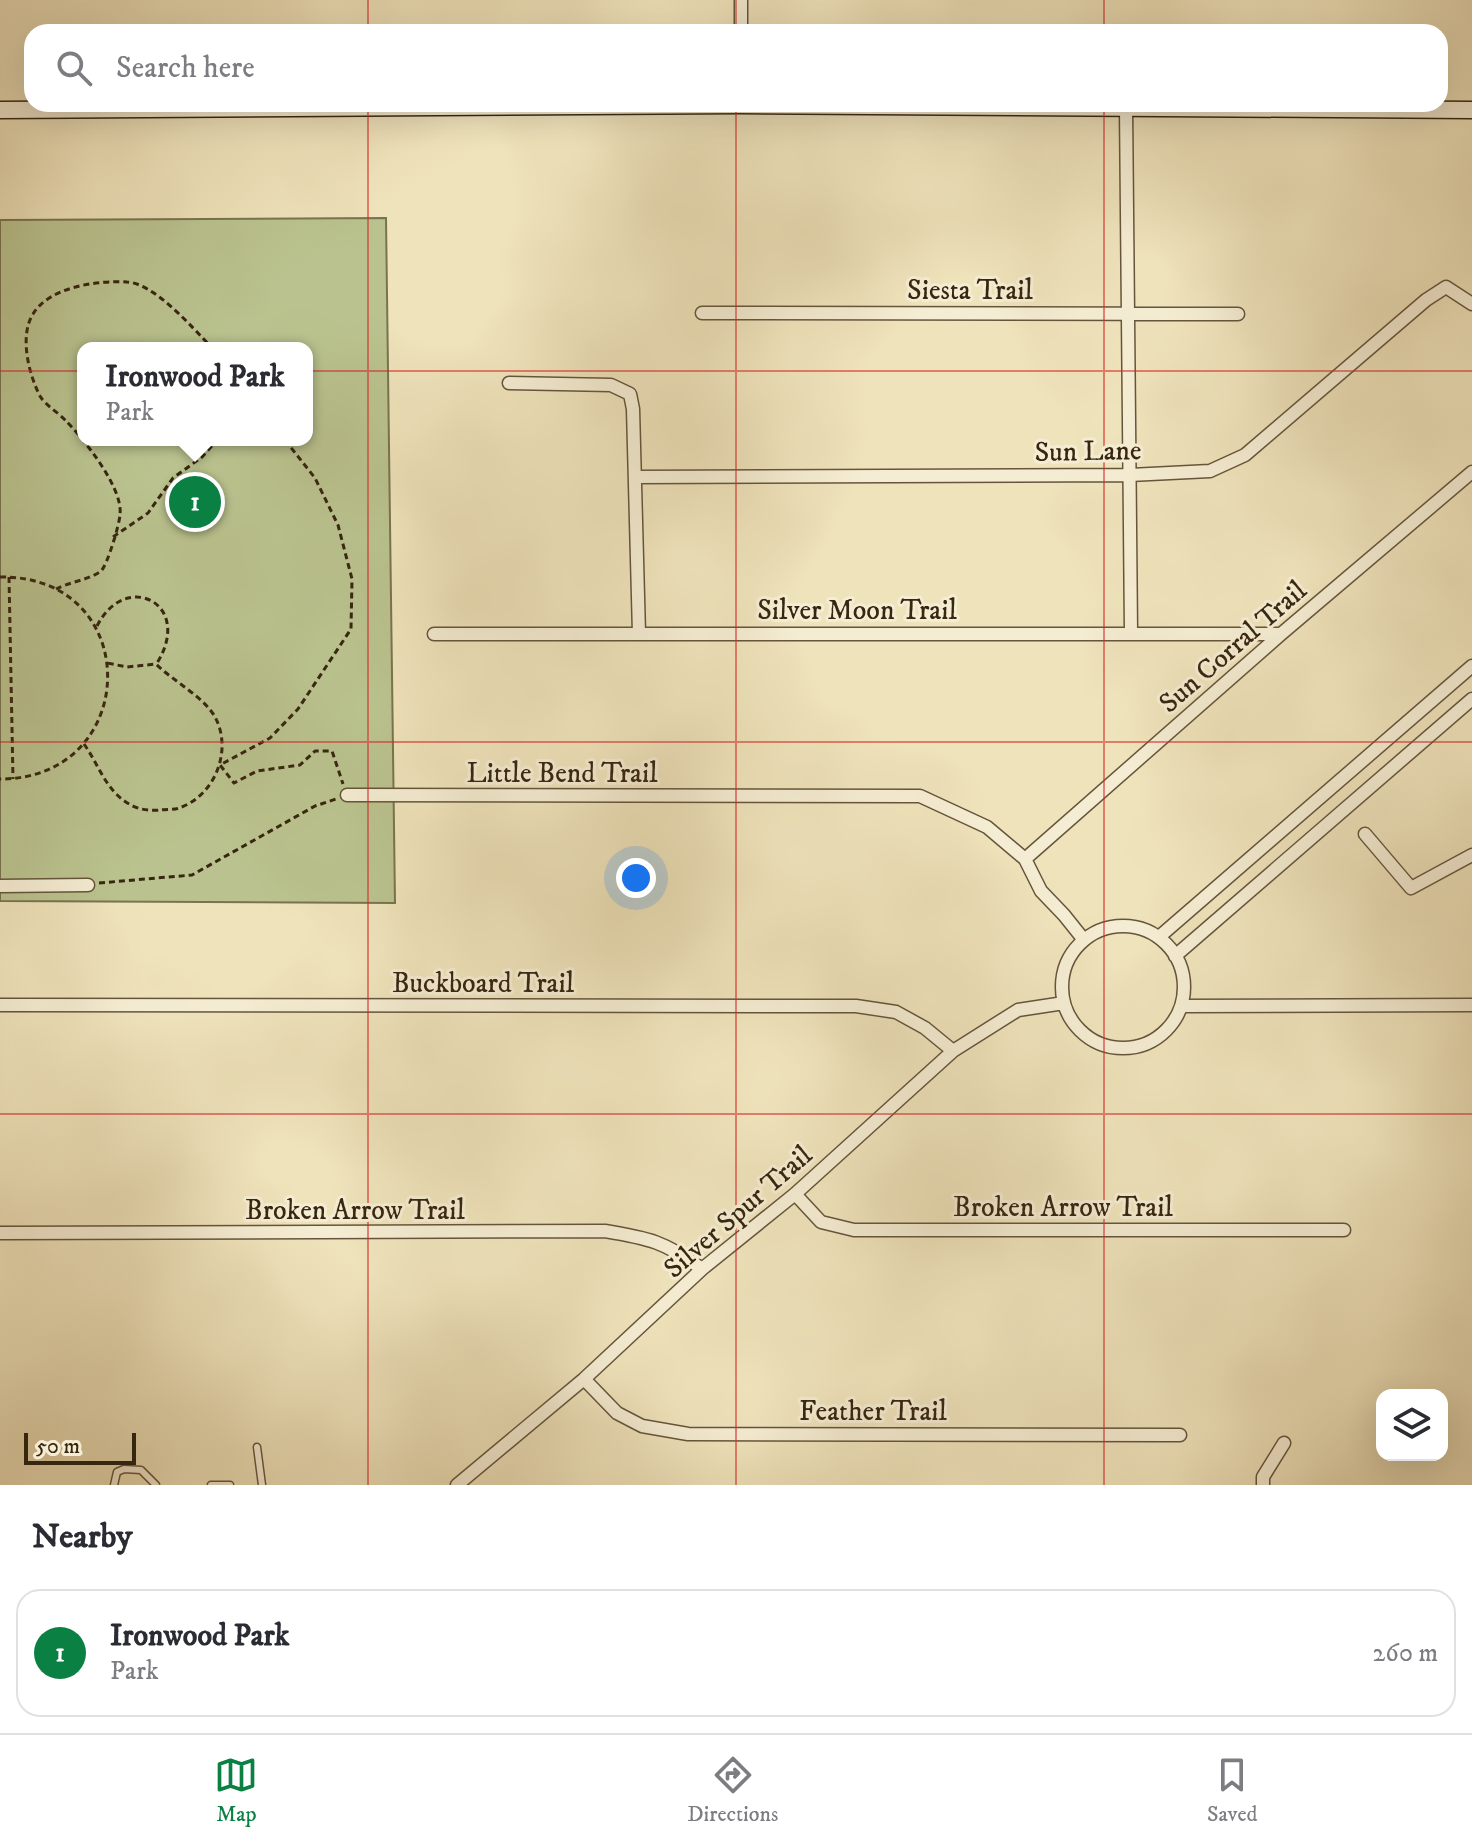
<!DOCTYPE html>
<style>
:root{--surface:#fff;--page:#f2f2f3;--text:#2b2b33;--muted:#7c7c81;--line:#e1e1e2;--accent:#0b8043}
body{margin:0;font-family:"IM FELL DW Pica",serif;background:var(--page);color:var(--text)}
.controls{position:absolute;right:24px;bottom:24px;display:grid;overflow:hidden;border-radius:16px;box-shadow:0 8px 32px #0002}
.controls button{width:72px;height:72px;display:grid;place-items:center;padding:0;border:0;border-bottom:2px solid var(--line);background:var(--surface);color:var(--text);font:40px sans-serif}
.scale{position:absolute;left:24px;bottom:20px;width:112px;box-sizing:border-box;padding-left:8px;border:4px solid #372610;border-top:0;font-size:22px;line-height:28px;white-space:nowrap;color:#372610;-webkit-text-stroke:6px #f5edd3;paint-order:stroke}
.you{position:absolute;left:636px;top:878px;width:28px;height:28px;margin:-20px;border:6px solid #fff;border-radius:50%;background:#1a73e8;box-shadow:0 0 0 12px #1a73e833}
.badge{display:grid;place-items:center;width:52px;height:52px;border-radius:50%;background:var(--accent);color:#fff;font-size:26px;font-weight:700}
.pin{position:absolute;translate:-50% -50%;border:4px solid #fff;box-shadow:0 2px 8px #0006}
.popup{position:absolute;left:77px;top:342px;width:236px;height:104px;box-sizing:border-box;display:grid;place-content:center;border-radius:16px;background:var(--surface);filter:drop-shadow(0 2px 6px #0005);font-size:26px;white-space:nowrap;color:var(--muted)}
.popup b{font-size:30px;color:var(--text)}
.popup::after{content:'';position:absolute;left:50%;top:100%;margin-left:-16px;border:16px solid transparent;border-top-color:var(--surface)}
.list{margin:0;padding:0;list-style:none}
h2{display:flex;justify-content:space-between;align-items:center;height:104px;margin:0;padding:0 32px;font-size:34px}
h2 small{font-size:26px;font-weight:400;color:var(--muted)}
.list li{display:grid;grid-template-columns:52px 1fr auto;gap:24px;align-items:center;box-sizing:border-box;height:128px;margin:0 16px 16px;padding:0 16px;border:2px solid var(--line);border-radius:24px}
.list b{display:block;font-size:30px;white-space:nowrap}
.list p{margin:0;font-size:26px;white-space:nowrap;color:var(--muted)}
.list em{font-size:26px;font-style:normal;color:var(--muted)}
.icon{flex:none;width:44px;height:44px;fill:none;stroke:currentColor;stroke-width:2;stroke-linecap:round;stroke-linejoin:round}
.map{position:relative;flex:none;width:1472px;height:1485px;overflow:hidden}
.search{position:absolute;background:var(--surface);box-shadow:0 8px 32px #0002;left:24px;right:24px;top:24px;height:88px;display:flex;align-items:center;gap:20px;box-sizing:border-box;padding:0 28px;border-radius:24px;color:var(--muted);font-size:30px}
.sheet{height:248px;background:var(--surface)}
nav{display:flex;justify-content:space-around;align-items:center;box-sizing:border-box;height:112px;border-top:2px solid var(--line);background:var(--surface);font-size:22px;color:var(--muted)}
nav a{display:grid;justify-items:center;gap:4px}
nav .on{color:var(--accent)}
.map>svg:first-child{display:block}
</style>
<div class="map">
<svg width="1472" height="1485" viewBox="0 0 1472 1485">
<rect width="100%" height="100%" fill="#efe3bb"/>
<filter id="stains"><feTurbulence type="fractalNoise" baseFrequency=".0025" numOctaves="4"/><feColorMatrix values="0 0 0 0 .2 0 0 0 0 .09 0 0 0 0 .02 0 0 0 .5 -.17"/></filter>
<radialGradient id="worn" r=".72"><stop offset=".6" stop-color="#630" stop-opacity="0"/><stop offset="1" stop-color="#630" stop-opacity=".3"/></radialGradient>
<path fill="#bac38f" stroke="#787450" stroke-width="2" fill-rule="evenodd" d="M386 218 395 903 0 901V220ZM83 348H307V440H83Z"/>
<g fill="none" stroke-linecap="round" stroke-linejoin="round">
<defs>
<path id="lane" d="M257 1447 262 1485
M114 1485 117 1472 124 1469 141 1470 156 1485
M211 1485H230"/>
<path id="street" d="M741 0V32
M1126 107 1131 632
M702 313 1238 314
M509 383 611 385 630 394 633 409 639 634
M635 477 1130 475 1210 471 1245 455 1426 300 1446 287 1472 304
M434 634H1281
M347 795 920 796 987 827 1025 859 1041 891 1064 915 1084 940
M1365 834 1411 888 1472 855
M1025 859 1281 634 1472 472
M0 886 88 885
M1062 987a61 61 0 1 1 122 0a61 61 0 1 1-122 0Z
M1159 937 1472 666
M1175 956 1472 699
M0 1005 856 1006 896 1012 925 1028 953 1051
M1182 1006 1472 1005
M795 1194 821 1222 854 1230H1344
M0 1233 605 1231C648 1238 666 1242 702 1269
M584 1379 617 1413 642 1426 688 1434 1180 1435
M457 1485 584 1379 702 1269 795 1194 953 1051 1018 1010 1064 1003
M1263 1485V1477L1284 1443"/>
<path id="secondary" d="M0 110 741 105 1472 110"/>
</defs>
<use href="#lane" stroke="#65553b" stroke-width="9"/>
<use href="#street" stroke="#65553b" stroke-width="15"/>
<use href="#secondary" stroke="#372610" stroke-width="19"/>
<path stroke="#372610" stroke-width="3" stroke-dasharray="6 4" stroke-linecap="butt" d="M285 440 315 478 338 525 352 579 351 629 298 709 270 738 220 765 234 783 257 771 300 765 315 751H332L343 784
M113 537 148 513 173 478 202 457 217 440
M0 577C145 575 142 779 0 779
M9 577 13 779
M56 589C69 582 89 580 101 571 107 566 120 523 120 514 123 488 84 439 66 421 59 413 45 405 40 396 29 375 19 336 33 314 49 287 98 280 127 282 154 283 194 329 212 348
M97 626C126 569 194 604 157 663
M84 744C99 765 106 792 131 805 139 810 152 811 161 810 167 809 174 810 179 808 215 796 233 750 215 717 204 697 173 681 156 664L127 667 107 663
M99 883 192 875 315 806 336 799"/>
<use href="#lane" stroke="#f5edd3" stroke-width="6"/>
<use href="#street" stroke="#f5edd3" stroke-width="12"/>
<use href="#secondary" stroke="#f5edd3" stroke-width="16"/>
</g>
<path fill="none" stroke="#d62828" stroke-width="2" stroke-opacity="0.55" d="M368 0V32M736 0V32M1104 0V32M368 104V1485M736 104V1485M1104 104V1485M0 371H1472M0 742H1472M0 1114H1472"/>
<g text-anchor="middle" stroke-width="6" stroke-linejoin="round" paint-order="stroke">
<g font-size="28" fill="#372610" stroke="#f5edd3">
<text x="970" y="299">Siesta Trail</text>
<text transform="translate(1088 450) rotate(-1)" y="10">Sun Lane</text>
<text x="857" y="619">Silver Moon Trail</text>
<text transform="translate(1232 646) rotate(-41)" y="10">Sun Corral Trail</text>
<text x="562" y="782">Little Bend Trail</text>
<text x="483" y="992">Buckboard Trail</text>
<text x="1063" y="1216">Broken Arrow Trail</text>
<text x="355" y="1219">Broken Arrow Trail</text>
<text transform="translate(737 1211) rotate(-41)" y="10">Silver Spur Trail</text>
<text x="873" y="1420">Feather Trail</text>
</g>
</g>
<rect width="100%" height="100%" filter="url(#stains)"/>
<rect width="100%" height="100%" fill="url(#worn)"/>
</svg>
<div class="controls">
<button><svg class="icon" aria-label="layers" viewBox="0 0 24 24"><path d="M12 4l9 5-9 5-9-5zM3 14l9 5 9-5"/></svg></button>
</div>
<div class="scale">50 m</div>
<div class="you"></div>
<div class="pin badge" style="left:195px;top:502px">1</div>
<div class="popup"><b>Ironwood Park</b>Park</div>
<div class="search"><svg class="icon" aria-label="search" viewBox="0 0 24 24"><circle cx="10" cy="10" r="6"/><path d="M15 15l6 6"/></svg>Search here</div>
</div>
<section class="sheet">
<h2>Nearby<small></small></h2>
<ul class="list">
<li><span class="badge">1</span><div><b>Ironwood Park</b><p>Park</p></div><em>260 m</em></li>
</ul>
</section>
<nav>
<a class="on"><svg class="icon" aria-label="map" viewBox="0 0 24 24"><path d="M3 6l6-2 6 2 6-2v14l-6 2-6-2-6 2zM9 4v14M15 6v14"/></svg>Map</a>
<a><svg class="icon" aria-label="directions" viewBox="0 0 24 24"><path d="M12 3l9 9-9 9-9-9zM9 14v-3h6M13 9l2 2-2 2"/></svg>Directions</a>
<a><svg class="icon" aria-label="saved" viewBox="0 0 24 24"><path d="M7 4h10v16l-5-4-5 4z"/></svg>Saved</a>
</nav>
